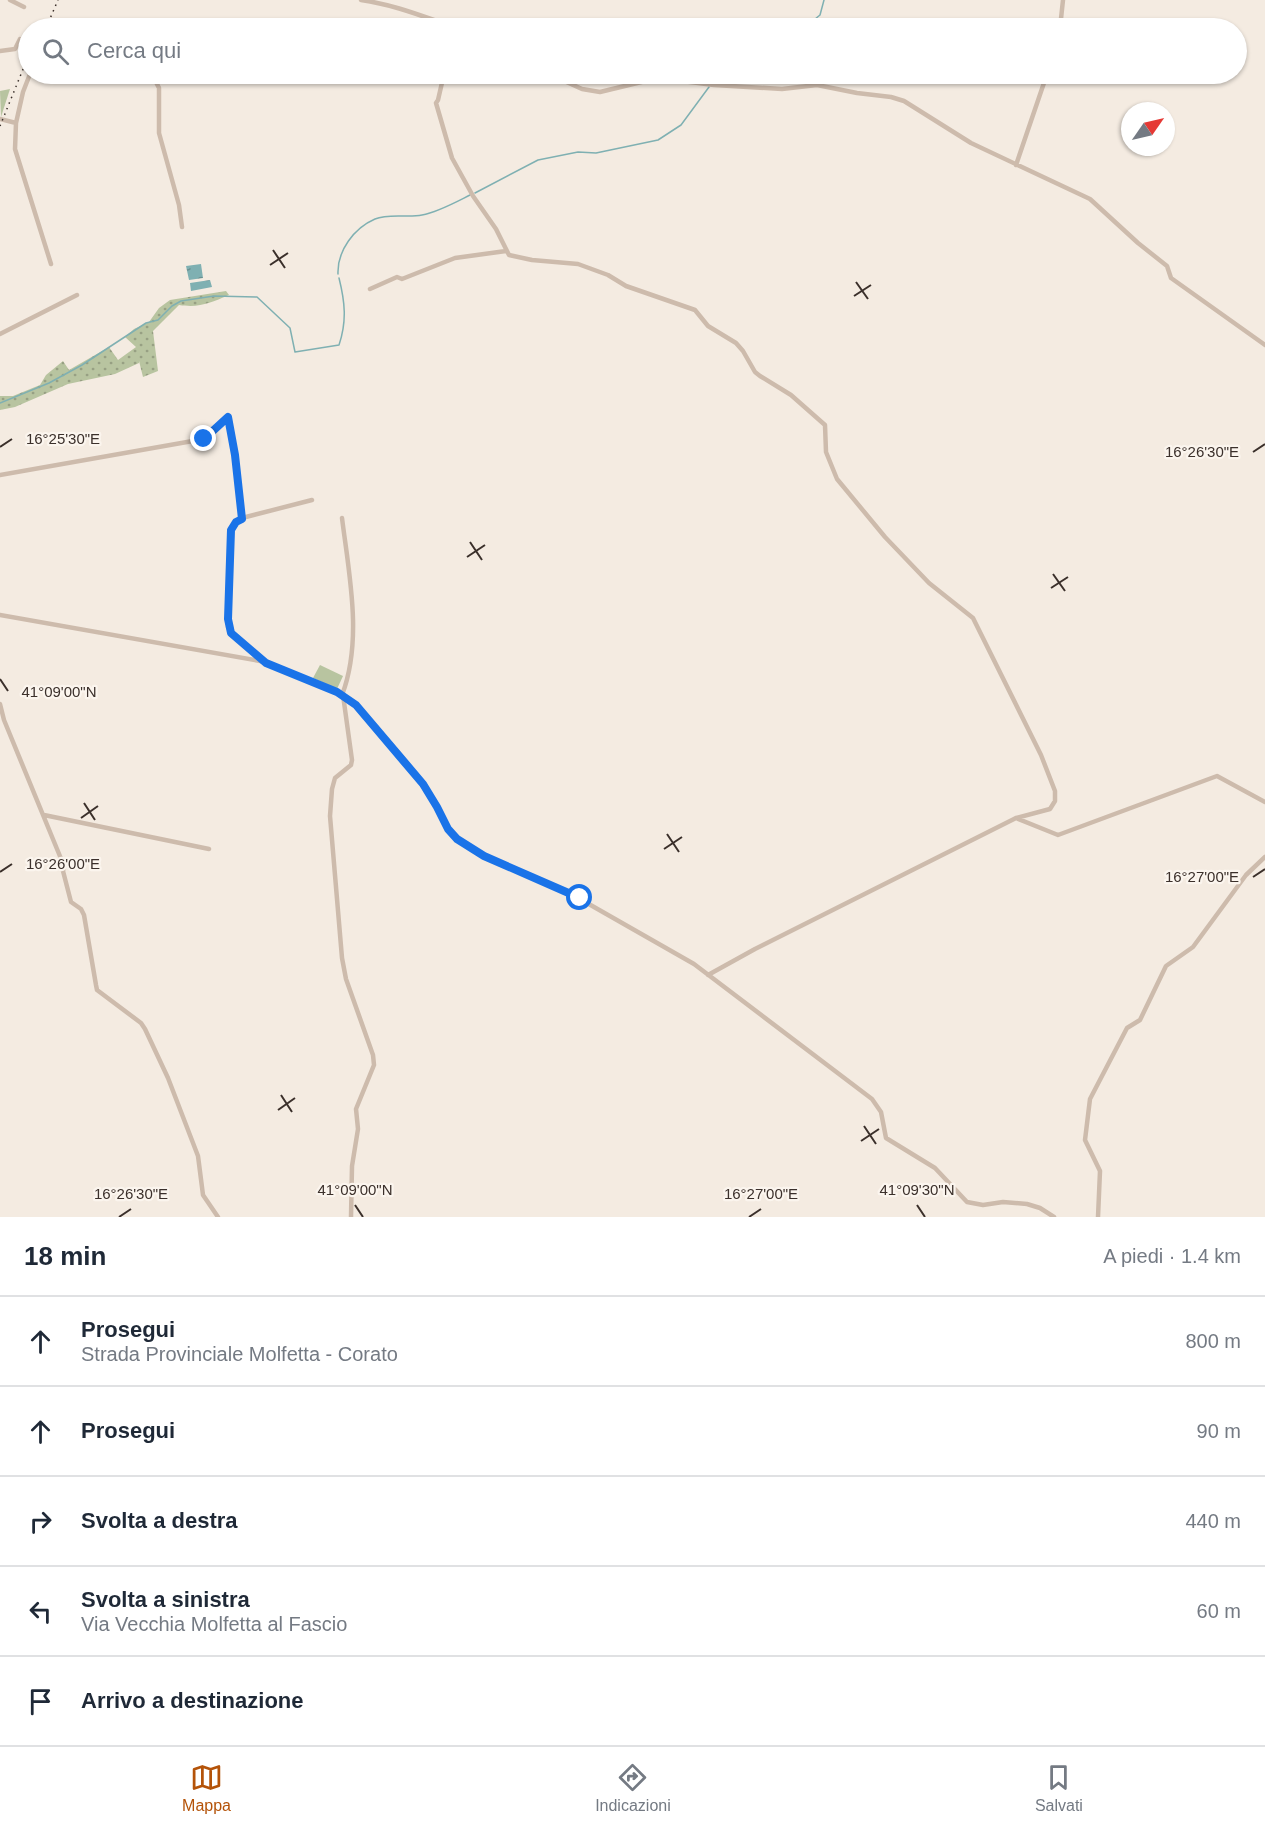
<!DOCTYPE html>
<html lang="it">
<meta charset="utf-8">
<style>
:root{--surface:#fff;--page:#f2f2f3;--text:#1f2937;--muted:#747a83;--line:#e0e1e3;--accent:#b45309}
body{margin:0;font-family:Helvetica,sans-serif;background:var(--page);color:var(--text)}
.compass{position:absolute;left:1121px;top:102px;width:54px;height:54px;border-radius:50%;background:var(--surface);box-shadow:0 2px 4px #0004;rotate:56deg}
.stop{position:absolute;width:18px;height:18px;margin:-14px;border:4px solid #1a73e8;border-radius:50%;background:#fff}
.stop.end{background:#1a73e8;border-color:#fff;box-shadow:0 2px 6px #0008}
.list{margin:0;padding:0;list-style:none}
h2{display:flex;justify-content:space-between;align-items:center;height:78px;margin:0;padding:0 24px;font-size:26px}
h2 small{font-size:20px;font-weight:400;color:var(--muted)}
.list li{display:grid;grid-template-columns:39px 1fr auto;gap:18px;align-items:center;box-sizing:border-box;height:90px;padding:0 24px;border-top:2px solid var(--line)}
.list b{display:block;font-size:22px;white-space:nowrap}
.list p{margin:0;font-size:20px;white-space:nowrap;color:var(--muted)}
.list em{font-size:20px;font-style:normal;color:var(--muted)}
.icon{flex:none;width:33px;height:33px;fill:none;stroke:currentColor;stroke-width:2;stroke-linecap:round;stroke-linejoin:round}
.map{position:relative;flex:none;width:1265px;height:1217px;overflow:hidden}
.search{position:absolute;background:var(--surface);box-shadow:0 2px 4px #0004;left:18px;right:18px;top:18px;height:66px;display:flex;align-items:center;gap:15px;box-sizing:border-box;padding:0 21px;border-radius:33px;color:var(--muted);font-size:22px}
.sheet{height:528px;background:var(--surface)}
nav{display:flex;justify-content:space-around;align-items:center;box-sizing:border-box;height:84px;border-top:2px solid var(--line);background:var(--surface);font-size:16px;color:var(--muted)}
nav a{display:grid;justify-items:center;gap:3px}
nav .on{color:var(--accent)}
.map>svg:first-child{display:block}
</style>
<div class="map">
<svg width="1265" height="1217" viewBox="0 0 1265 1217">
<defs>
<pattern id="grass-dots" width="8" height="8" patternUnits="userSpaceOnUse" patternTransform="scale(1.5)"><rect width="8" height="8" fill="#b8c4a0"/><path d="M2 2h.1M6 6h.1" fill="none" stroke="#97a083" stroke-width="1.8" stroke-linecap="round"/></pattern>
<pattern id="park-crowns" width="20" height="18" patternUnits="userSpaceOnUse" patternTransform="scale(1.5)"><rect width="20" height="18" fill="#b8c4a0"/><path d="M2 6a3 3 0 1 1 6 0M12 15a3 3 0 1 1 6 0" fill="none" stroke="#97a083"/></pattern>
<pattern id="water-ripples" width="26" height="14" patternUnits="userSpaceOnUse" patternTransform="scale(1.5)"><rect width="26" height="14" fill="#7fb0b2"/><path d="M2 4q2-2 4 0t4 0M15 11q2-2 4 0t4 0" fill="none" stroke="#699091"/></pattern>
</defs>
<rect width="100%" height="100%" fill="#f4ebe1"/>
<path fill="url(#grass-dots)" d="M226 291 229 295C210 303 200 308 179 305L153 331 158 371 143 377 139 361V363L115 374 68 384 15 407 0 410V396H13L40 385 46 375 63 361 69 370 109 347 118 360 136 347 125 337 134 329 149 322 159 308 170 300Z"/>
<path fill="url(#park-crowns)" d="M10 89 1 117 0 91Z"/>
<path fill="#b8c4a0" d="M320 665 343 676 337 689 313 678Z"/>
<path fill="url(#water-ripples)" d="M201 264 203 278 189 280 186 266Z
M210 280 212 287 191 291 190 283Z"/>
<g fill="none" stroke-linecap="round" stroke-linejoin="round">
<path stroke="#7fb0b2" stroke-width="1.5" d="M804 28 820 15 824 0
M712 83 723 74
M475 193 538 160 578 152 596 153 658 140 681 125 709 87
M338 274C337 251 354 228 375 219 389 213 408 218 422 215 438 212 456 202 470 195
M0 403 49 383 82 365 146 323 158 320 172 306 181 301 214 296 257 297 290 328 295 352 339 345C347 321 345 302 339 278"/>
<path stroke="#cdbbac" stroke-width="4.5" d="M10 0 24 7
M361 0C396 5 424 17 457 28
M53 28 78 25 83 28
M1060 28 1063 0
M0 51 15 49 20 39
M137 74 156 82 159 88V133L179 205 182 227
M444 74 438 100 436 103 452 158 473 196 496 229 509 255 532 260 578 264 608 275 626 286 695 310 708 326 736 343 743 351 755 372 760 376 791 395 825 425 826 452 837 479 885 537 929 583 973 618 1041 755 1055 791V801L1050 809 1016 818 755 949 708 975
M549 74 582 89 600 92 658 78 714 85 782 89 817 85 857 93 891 97 904 101 971 143 1090 199 1138 243 1167 266 1171 278 1265 345
M0 119 16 123 23 92 30 74
M16 123 15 149 51 264
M1016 165 1047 74
M370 289 397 277 402 279 455 258 506 251
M0 334 77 295
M228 417 235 455 242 518 236 522 231 529 228 627 231 633 265 661
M0 475 204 439 228 417
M242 518 312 500
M0 615 260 661 337 692 356 705 402 757 422 784 437 807 448 829 457 839 484 856 580 899 694 964 872 1099 881 1112 886 1138 935 1168 967 1202 983 1205 1003 1202 1027 1204 1040 1208 1054 1217
M342 695C363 640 349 574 342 518
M343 695 352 760 351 765 335 778 332 789 330 816 342 958 346 979 373 1055 374 1065 356 1109 358 1129 352 1166 351 1217
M0 704 4 720 64 866 63 871 71 902 81 909 84 915 96 985 97 990 141 1023 145 1029 168 1078 198 1156 203 1195 218 1217
M44 815 209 849
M1016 818 1058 835 1217 776 1265 802
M1098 1217 1100 1171 1085 1140 1090 1099 1127 1028 1140 1020 1166 966 1193 947 1246 875 1265 857"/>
<path stroke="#3b302b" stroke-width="1.5" stroke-dasharray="1.5 4.5" stroke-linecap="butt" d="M46 28 58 0
M0 126 28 57"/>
</g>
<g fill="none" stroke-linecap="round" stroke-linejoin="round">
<path stroke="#1a73e8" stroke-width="8" d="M204 439 228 417 235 455 242 519 236 522 231 530 228 619 231 633 266 663 337 692 356 705 423 784 437 807 448 829 457 839 484 856 580 898"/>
</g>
<path fill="none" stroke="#3b302b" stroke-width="2" d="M273 250 285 268M270 265 288 253M856 282 868 299M854 296 871 285M0 447 12 439M1253 452 1265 444M470 542 482 560M467 557 485 545M1053 574 1065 591M1051 588 1068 577M0 679 8 691M84 803 95 820M81 818 98 806M667 834 679 852M664 849 682 837M0 872 12 864M1253 877 1265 869M281 1095 292 1112M278 1110 295 1098M864 1126 876 1144M861 1141 879 1129M355 1205 363 1217M917 1205 925 1217M119 1217 131 1209M749 1217 761 1209"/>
<g font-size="15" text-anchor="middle" fill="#3b302b" stroke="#fbf5ee" stroke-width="4.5" stroke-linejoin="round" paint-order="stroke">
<text x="63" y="444">16°25'30"E</text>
<text x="1202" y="457">16°26'30"E</text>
<text x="59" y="697">41°09'00"N</text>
<text x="63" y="869">16°26'00"E</text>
<text x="1202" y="882">16°27'00"E</text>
<text x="355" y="1195">41°09'00"N</text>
<text x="917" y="1195">41°09'30"N</text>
<text x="131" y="1199">16°26'30"E</text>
<text x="761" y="1199">16°27'00"E</text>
</g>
</svg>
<svg class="compass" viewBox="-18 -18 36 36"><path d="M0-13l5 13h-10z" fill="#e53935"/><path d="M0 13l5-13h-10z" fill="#747a83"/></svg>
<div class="stop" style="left:580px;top:898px"></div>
<div class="stop end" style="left:204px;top:439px"></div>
<div class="search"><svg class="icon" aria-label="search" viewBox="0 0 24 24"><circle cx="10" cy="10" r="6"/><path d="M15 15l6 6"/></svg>Cerca qui</div>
</div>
<section class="sheet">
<h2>18 min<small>A piedi · 1.4 km</small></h2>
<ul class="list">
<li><svg class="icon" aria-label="ahead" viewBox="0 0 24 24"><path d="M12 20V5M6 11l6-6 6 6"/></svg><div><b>Prosegui</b><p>Strada Provinciale Molfetta - Corato</p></div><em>800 m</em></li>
<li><svg class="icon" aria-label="ahead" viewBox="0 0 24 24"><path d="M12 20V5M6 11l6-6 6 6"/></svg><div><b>Prosegui</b></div><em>90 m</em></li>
<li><svg class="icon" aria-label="right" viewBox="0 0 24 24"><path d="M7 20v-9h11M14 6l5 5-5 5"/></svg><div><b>Svolta a destra</b></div><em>440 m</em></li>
<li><svg class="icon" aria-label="left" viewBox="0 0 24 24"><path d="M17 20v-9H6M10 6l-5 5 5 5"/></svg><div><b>Svolta a sinistra</b><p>Via Vecchia Molfetta al Fascio</p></div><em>60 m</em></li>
<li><svg class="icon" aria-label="arrive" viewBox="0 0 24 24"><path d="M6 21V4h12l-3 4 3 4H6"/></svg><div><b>Arrivo a destinazione</b></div></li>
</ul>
</section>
<nav>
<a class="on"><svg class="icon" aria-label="map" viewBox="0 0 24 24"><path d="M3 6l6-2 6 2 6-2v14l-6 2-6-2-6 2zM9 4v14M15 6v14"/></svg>Mappa</a>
<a><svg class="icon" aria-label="directions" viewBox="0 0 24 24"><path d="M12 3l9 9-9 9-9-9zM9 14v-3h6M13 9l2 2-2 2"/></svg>Indicazioni</a>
<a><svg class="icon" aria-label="saved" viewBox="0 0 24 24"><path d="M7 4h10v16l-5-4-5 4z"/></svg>Salvati</a>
</nav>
